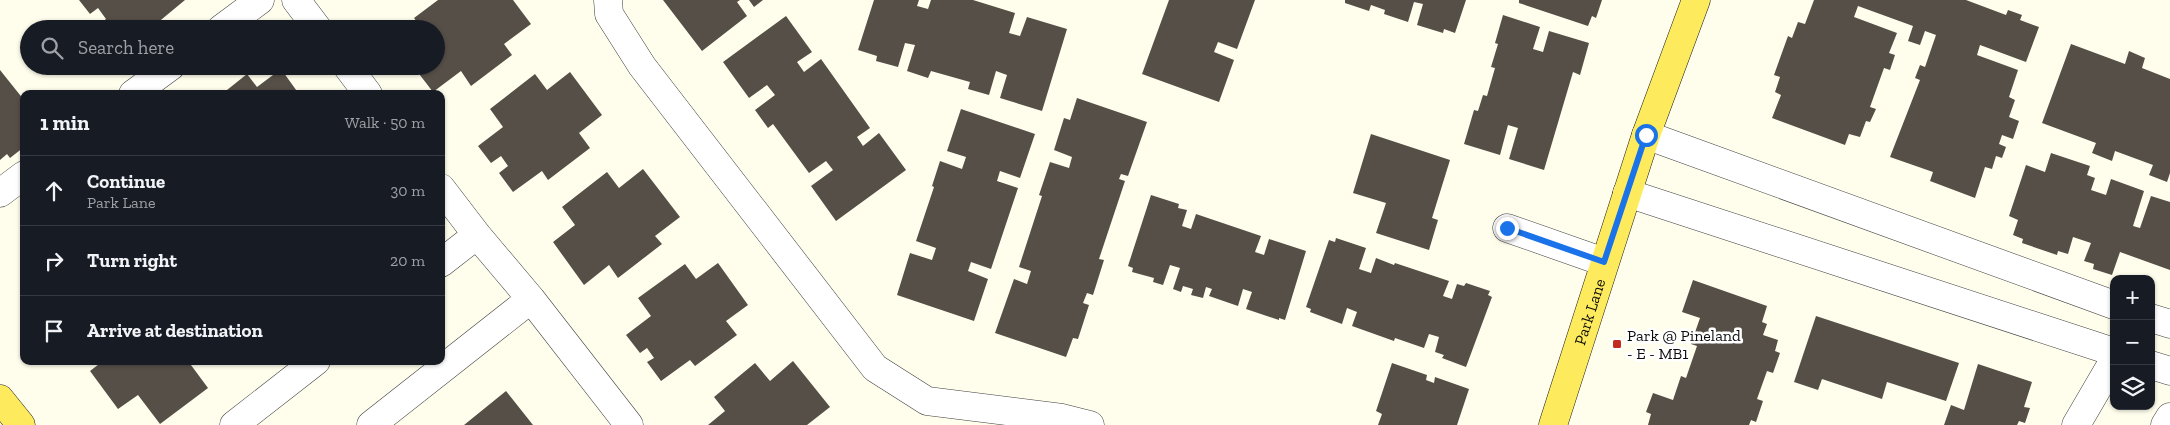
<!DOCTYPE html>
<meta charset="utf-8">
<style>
:root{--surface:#171b24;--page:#242831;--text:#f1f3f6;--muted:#9ea1a6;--line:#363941}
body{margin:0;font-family:"Zilla Slab",serif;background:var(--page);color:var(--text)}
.controls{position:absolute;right:15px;bottom:15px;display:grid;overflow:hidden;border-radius:10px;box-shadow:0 1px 4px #0004}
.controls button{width:45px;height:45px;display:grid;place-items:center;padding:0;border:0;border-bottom:1px solid var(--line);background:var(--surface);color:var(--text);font:25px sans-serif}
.stop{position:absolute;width:15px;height:15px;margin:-11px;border:4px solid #1a73e8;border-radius:50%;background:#fff}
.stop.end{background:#1a73e8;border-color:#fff;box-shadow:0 1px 5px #0008}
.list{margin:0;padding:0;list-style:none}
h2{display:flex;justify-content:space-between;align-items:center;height:65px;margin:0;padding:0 20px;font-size:21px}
h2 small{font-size:16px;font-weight:400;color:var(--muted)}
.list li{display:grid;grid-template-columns:32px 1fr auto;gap:15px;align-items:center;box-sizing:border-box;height:70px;padding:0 20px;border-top:1px solid var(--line)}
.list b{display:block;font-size:19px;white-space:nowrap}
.list p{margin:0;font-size:16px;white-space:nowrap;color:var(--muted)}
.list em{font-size:16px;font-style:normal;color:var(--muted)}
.icon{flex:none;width:28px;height:28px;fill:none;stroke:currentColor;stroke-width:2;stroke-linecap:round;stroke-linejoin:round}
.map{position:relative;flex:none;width:2170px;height:425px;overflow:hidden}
.search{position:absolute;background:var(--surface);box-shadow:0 1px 4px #0004;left:20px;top:20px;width:425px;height:55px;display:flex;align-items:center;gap:12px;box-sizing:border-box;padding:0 18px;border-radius:28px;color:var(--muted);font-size:19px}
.panel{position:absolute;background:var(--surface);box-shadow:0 1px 4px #0004;left:20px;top:90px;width:425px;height:275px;border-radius:10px}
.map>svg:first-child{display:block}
</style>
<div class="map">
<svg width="2170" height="425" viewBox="0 0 2170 425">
<rect width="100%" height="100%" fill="#fffeec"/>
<path fill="#564f48" d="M79 0H185L150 29H147L142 23 134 29H104L100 24 106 19 98 8 90 14Z
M438 0H513L531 24 504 44 512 55 471 86 461 71 433 92 413 66H436V29H422L414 18Z
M663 0H740L737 2 747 16 702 51Z
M749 0H763L754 7Z
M874 0H919L917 6 928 9 931 0H973L1015 13 1009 33 1020 36 1027 17 1067 29 1042 111 1000 98 1007 75 996 71 989 95 968 89 970 82 931 71 928 78 907 71 915 45 905 43 898 67 876 61 877 56 858 50Z
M1169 0H1255L1237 49 1218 42 1214 52 1234 60 1219 102 1142 74Z
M1345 0H1466L1455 33 1444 29 1443 33 1417 25 1423 4 1414 2 1408 22 1384 14 1385 10 1371 5 1369 11 1345 3Z
M1519 0H1602L1596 18 1592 16 1588 26 1519 3Z
M1814 0H1966L2006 15 2008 10 2022 15 2020 20 2039 27 2026 62 1980 45 1977 55 2018 70 2009 97 2015 100 2009 117 2019 121 2013 139 2002 135 1999 144 2006 147 2002 158 1996 156 1992 169 1985 167 1975 198 1930 181 1933 172 1890 157 1920 80 1915 78 1920 65 1925 67 1936 35 1925 31 1920 45 1908 41 1913 26 1858 6 1854 17 1897 33 1889 53 1895 55 1890 70 1884 68 1870 107 1876 109 1870 122 1866 121 1860 137 1849 134 1845 145 1772 118 1781 95 1775 92 1780 77 1774 75 1788 36 1792 38 1798 22 1805 24Z
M1503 15 1540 27 1533 49 1543 52 1549 31 1589 43 1580 75 1573 72 1544 170 1509 159 1518 128 1508 125 1500 155 1464 144 1474 110 1478 111 1483 95 1487 96 1495 68 1491 67 1498 44 1495 43Z
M786 16 812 52 797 62 804 72 821 59 870 128 857 137 863 146 879 133 906 170 836 221 811 186 833 170 826 161 809 173 773 124 768 128 755 110 775 95 767 85 749 98 723 62Z
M2071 44 2125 64 2129 51 2145 58 2142 68 2170 79V173L2167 182 2149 175 2153 165 2115 151 2112 161 2092 153 2096 143 2042 123Z
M281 69 299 94H222L247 74 257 87Z
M0 70 24 100V147L10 158 7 154 0 160Z
M570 72 602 115 579 133 590 148 548 180 542 171 513 192 499 173 508 166 501 156 491 163 478 146 503 127 490 109 535 74 547 90Z
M1077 98 1147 122 1128 176 1121 174 1119 179 1125 181 1099 259 1104 260 1093 295 1087 293 1083 303 1089 305 1078 339 1073 338 1066 357 995 333 1014 279 1027 284 1031 271 1019 267 1042 196 1039 195 1050 162 1069 168 1072 157 1054 150 1064 118 1070 120Z
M961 109 1035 134 1020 178 1000 171 997 181 1018 188 991 269 971 262 968 271 988 279 974 321 897 295 910 253 932 260 936 248 916 241 934 187 932 186 940 161 962 169 966 157 947 151Z
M1371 134 1450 160 1432 218 1438 220 1429 250 1376 233 1386 203 1353 193Z
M2051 153 2090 166 2087 175 2095 178 2091 190 2106 195 2111 179 2144 191 2133 226 2140 228 2151 196 2170 202V270L2120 252 2112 275 2093 269 2094 264 2084 261 2091 243 2073 237 2068 254 2058 251 2057 255 2022 243 2023 239 2013 235 2018 220 2009 216 2026 165 2045 172Z
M643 169 680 217 655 236 662 244 618 278 609 265 584 285 553 242 575 225 562 207 607 172 619 188Z
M1151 195 1179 204 1178 208 1187 210 1182 226 1191 229 1196 214 1261 236 1255 252 1264 255 1269 239 1306 251 1285 320 1279 318V320L1246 309 1252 292 1243 289 1238 306 1209 296 1212 289 1206 287 1203 298 1191 295 1193 289 1183 286 1181 292 1173 289 1180 268 1170 265 1163 285 1153 282 1154 278 1132 272 1133 268 1128 266Z
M1336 238 1366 248 1359 269 1371 273 1376 258 1394 265 1395 263 1449 281 1443 296 1452 299 1457 284 1464 286 1466 283 1490 291 1488 295 1492 297 1466 367 1442 358 1444 355 1435 352 1439 337 1429 334 1424 348 1395 338 1394 341 1352 326 1357 312 1347 308 1342 324 1310 312 1311 309 1306 307 1329 240 1335 242Z
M718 263 748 305 726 321 737 335 695 366 690 360 661 381 647 362 654 358 647 348 640 353 626 335 651 316 638 298 685 264 696 279Z
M1693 280 1767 306 1762 322 1767 324 1763 335 1778 340 1775 351 1780 353 1773 373 1767 371 1757 399 1763 401 1756 422 1751 420 1749 425H1648L1651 414 1646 412 1653 393 1673 400 1681 376 1686 378 1697 346 1691 344 1700 318 1682 312Z
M1816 316 1959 363 1946 401 1887 382 1882 399 1822 379 1818 390 1794 382Z
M103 361H188L208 388 160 424 138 395 118 409 90 371Z
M793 361 830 407 807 425H708L725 411 714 397 755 363 770 381Z
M1392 363 1427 375 1426 380 1434 383 1435 377 1469 389 1457 425H1378L1382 414 1376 411Z
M1978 364 2032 382 2024 407 2030 408 2025 423 2019 421 2017 425H1944L1951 405 1964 410Z
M506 391 533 425H464Z"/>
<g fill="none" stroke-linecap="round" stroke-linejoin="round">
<defs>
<path id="minor" d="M296 0 318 29
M608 0 609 14 642 66 875 368 927 401 1062 418 1090 425
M221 29 260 0
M347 66 368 94
M133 94 171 66
M1646 135 2114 305
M441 188 477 235 531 299 629 425
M0 193 24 175
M1627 193 2114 352
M1507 228 1604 262
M441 263 477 235
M2151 318 2170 324
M2151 365 2170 371
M234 425 316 361
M371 425 531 299
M2076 425 2114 360
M2165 425 2170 417"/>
<g id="major">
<path d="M0 399 21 425"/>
<path id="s1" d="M1553 425 1646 135 1696 0"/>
</g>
</defs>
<use href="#minor" stroke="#3f3f3f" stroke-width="29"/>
<use href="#major" stroke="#1d1d1d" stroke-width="29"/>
<use href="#minor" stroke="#fff" stroke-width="28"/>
<use href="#major" stroke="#feeb5d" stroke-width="28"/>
</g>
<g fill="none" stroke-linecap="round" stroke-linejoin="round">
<path stroke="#1a73e8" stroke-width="6" d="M1507 228 1604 262 1646 135"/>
</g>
<rect fill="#c22c1f" stroke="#fff" stroke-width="2" x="1612" y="339" width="10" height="10" rx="2.5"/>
<g text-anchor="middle" stroke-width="5" stroke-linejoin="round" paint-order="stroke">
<g font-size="16" fill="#0c0c0c" stroke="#fff">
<text dy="6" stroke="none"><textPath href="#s1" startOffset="119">Park Lane</textPath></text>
</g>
<g font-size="16" fill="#0c0c0c" stroke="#fff" text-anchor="start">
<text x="1627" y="341">Park @ Pineland<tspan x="1627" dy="18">- E - MB1</tspan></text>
</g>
</g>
</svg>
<div class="controls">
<button>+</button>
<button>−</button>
<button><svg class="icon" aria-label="layers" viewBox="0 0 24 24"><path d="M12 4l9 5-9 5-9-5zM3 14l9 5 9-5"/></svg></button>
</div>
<div class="stop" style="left:1646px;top:135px"></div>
<div class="stop end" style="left:1507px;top:228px"></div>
<div class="search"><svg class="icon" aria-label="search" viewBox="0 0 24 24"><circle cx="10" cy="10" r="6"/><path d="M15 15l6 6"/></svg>Search here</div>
<section class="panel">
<h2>1 min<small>Walk · 50 m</small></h2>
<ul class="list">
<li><svg class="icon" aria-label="ahead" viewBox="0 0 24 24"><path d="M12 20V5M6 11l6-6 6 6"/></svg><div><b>Continue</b><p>Park Lane</p></div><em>30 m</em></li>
<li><svg class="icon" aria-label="right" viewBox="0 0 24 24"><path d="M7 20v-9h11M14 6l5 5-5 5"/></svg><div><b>Turn right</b></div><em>20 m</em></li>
<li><svg class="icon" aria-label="arrive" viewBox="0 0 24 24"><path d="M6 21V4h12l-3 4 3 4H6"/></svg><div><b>Arrive at destination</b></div></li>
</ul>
</section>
</div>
